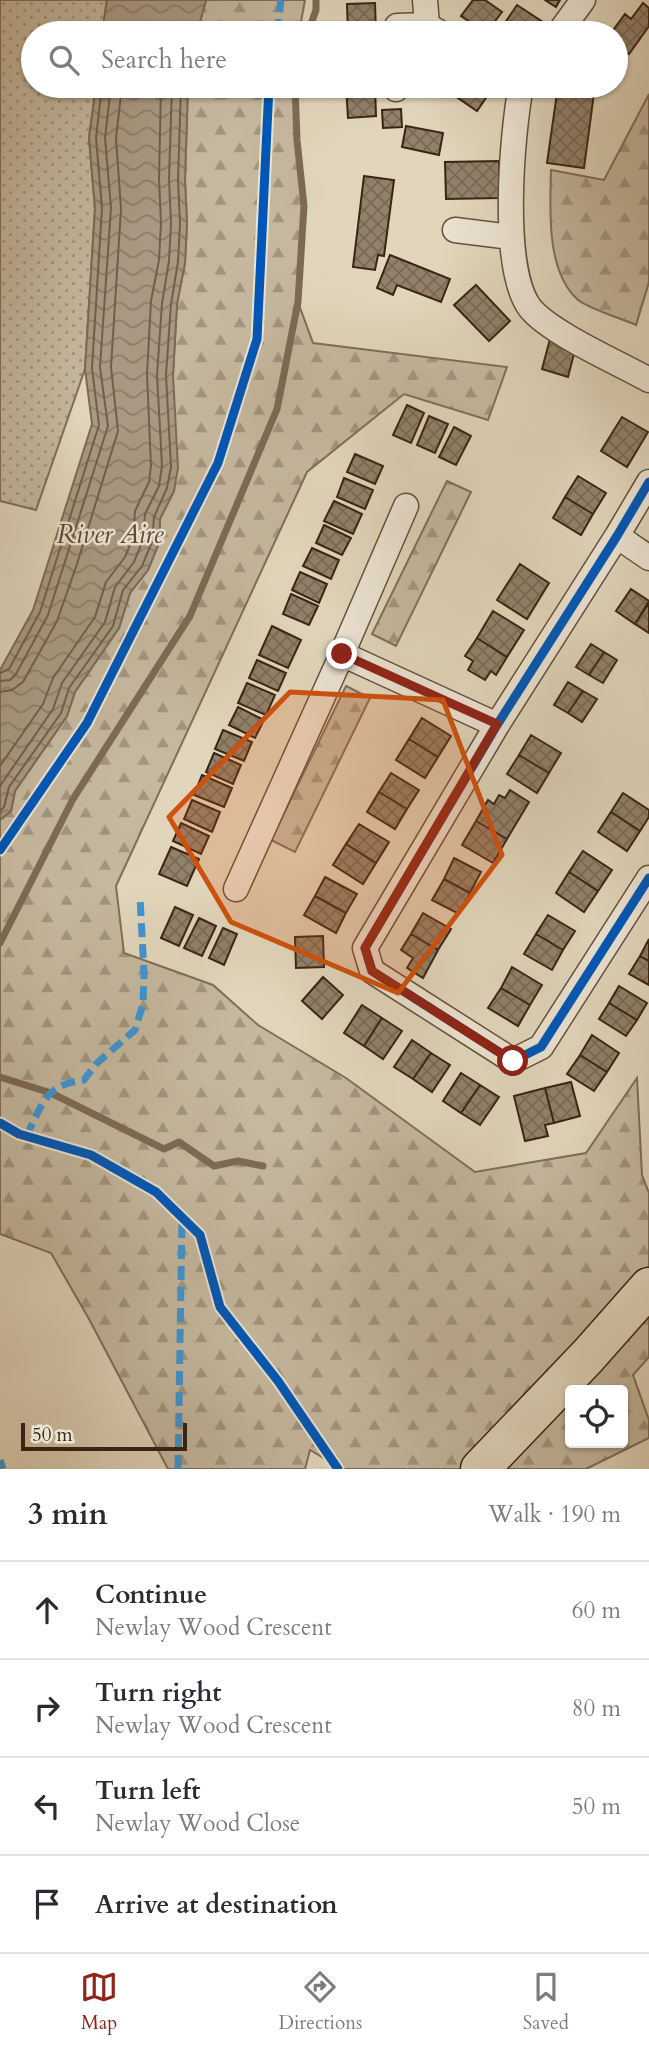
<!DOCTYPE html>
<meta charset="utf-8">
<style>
:root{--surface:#fff;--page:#f7f7f7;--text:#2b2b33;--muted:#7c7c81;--line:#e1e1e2;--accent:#8f2418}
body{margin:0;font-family:Cardo,serif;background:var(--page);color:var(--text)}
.controls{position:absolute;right:21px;bottom:21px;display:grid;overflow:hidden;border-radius:7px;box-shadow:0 2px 5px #0004}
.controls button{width:63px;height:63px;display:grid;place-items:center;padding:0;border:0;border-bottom:2px solid var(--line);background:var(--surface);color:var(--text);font:35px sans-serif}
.scale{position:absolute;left:21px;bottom:18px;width:166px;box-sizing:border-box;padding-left:7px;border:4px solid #3b2413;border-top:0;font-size:19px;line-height:24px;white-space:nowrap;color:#3b2413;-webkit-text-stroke:5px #ece4d3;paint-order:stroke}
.stop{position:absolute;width:21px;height:21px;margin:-16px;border:5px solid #8f2418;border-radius:50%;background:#fff}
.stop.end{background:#8f2418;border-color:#fff;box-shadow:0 2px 7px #0008}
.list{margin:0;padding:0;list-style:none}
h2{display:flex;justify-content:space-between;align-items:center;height:91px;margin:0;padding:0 28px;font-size:30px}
h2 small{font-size:23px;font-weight:400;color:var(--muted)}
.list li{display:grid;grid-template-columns:46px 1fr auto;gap:21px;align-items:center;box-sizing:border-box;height:98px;padding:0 28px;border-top:2px solid var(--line)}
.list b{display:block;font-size:26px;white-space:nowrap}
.list p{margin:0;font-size:23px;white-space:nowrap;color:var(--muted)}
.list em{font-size:23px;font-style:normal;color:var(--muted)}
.icon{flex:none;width:38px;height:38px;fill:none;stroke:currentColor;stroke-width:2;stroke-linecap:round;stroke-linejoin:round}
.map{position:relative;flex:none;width:649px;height:1469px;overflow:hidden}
.search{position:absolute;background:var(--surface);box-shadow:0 2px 5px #0004;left:21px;right:21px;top:21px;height:77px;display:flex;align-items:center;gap:18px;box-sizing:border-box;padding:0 24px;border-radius:38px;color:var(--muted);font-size:26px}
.sheet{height:483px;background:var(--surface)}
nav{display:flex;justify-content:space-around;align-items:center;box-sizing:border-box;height:98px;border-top:2px solid var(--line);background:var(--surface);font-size:19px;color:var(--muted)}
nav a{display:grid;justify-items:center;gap:4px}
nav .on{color:var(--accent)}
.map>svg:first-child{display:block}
</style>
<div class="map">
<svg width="649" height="1469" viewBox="0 0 649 1469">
<defs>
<pattern id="grass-dots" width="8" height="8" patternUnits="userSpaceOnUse" patternTransform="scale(1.75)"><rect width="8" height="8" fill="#c5b89f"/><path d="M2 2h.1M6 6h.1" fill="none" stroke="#a19580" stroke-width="1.8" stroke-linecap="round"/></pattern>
<pattern id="forest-firs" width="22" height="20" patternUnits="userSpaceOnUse" patternTransform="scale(1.75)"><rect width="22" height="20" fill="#c5b89f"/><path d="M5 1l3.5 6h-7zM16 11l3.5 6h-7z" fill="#a19580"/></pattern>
<pattern id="water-waves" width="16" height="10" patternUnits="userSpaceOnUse" patternTransform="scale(1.75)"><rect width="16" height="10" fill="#a99983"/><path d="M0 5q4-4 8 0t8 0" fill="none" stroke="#8b7d6a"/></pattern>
<pattern id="building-cross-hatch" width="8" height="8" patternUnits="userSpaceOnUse" patternTransform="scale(1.75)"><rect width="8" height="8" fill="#91816b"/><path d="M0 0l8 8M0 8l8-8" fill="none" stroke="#786957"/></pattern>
</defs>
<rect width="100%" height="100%" fill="#e1d6bc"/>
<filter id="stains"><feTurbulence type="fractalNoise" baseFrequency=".00286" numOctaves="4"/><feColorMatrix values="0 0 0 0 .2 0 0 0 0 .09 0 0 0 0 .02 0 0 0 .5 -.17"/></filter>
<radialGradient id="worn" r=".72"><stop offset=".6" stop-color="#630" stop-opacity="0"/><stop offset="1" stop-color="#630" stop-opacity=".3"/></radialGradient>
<path fill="url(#grass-dots)" stroke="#806e59" stroke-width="2" d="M0 0H107L102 33H33V86H96L89 138 95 208 85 369 36 510 0 501Z"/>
<path fill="url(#forest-firs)" stroke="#806e59" stroke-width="2" fill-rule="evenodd" d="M206 0H305L299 33H197Z
M188 86H295L297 140 304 206 298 302 313 343 507 367 488 420 404 394 307 472 116 886 124 953 213 985 258 1025 346 1078 475 1172 586 1153 637 1078 642 1175 649 1193V1357L633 1375 649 1420V1438L586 1469H342L310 1450 305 1469H168L89 1319 51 1253 0 1234V820L11 811 15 791 67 716 75 692 119 628 130 593 148 570 159 543 160 519 174 491 173 375 177 304 185 263 187 223 185 180ZM570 1390H623V1443H570Z
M649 94V282L636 325C623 319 586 308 577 299 546 270 550 209 551 170L604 180Z
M447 481 471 492 396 646 372 634Z
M346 686 370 698 295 852 271 840Z"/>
<path fill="url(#water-waves)" stroke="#7d6a56" stroke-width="2" d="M107 0H206L197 33H102Z
M96 86H188L185 180 187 223 185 263 177 304 173 375 178 468 174 491 160 519 159 543 148 570 130 593 119 628 75 692 67 716 15 791 11 811 0 820V670L33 610 92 424 85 369 95 208 89 138Z"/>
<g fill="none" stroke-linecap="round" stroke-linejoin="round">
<path stroke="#725e4b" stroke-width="2" d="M0 673 9 669 40 612 99 425 92 368 102 208 96 138 102 86
M0 681 10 680 16 674 48 615 108 426 100 367 111 208 105 138 111 86
M0 692 12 690 23 682 57 621 77 564 118 431 111 367 121 209 116 138 122 86
M0 766 43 704 53 678 95 617 106 582 125 557 133 538 135 511 149 482 151 466 147 374 151 301 159 260 161 223 159 179 161 86
M0 786 53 709 62 683 105 622 115 587 134 562 143 540 145 514 159 486 162 466 157 375 162 303 169 261 171 223 169 179 172 86
M0 811 4 807 9 787 61 713 69 688 113 626 123 590 142 566 152 542 154 517 167 488 171 467 166 375 171 304 178 262 180 223 178 180 181 86"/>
<path stroke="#7d6a56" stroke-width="7" d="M308 33 316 10V0
M0 943 73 799 190 616 277 409 298 302 304 206 297 140 295 86
M0 1077 51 1093 164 1149 179 1142 214 1166 238 1161 263 1166"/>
</g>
<path fill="url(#building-cross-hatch)" stroke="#3b2413" stroke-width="2" d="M473 0H485L502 12 486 33 461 16Z
M545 0H560L556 7Z
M375 3 376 33H348L347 4Z
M643 3 649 8V26L629 54 616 44V33H611L625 14 631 19Z
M517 5 543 22 535 33H510L502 27Z
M616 52 627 60 616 75Z
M346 86H375L376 116 348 118Z
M403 86H432L431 94 402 93Z
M462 86H494L477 111 455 96Z
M558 86H595L584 168 547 163Z
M401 109 402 127 383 128 382 110Z
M406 126 443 133 439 155 402 147Z
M499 161 500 198 446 199 445 162Z
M364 176 394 180 384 256 378 255 375 270 353 267Z
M390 255 450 279 441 302 397 285 393 295 377 288Z
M476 285 510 321 489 341 454 305Z
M550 339 576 346 568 377 542 369Z
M407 405 424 413 411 443 393 435Z
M429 416 448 424 435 453 417 445Z
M622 417 648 432 627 467 601 451Z
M454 427 471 436 456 465 439 457Z
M355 454 383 466 375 484 347 472Z
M578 476 606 493 593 514 565 497Z
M344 478 373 490 365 509 337 497Z
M565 497 593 514 581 535 553 518Z
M334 501 362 514 353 534 324 521Z
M324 525 351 538 342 555 316 543Z
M312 548 339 560 331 579 303 566Z
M520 564 549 583 527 619 497 600Z
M300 572 327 584 319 603 292 590Z
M631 589 649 601 635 624 616 611Z
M291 594 318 606 309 625 283 614Z
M649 603V633L635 624Z
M493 611 524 630 507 657 477 638Z
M272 626 301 640 288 668 259 655Z
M477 638 507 657 496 675 491 671 485 680 468 670 473 661 465 656Z
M591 644 604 652 589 675 576 667Z
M604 652 617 660 603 683 589 675Z
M257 660 286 673 278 691 249 678Z
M568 682 583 691 568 713 554 705Z
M247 683 275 695 266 715 238 703Z
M583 691 597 699 582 722 568 713Z
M238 707 264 720 255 738 229 725Z
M422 718 451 736 438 757 409 739Z
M223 730 252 742 244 761 215 749Z
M531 735 561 753 549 773 519 755Z
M409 739 438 757 425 778 396 760Z
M214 753 241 765 233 784 206 772Z
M519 755 549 773 537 793 507 774Z
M391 773 419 790 407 809 379 792Z
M202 775 232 788 224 807 194 795Z
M510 790 529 802 507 839 476 821 488 800 494 804 499 795 505 798Z
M379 792 407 809 395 829 367 812Z
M623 793 649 810V817L640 831 611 812Z
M192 800 220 812 212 832 184 819Z
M611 812 640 831 627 851 598 832Z
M476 821 507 839 493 863 462 845Z
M181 823 209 836 201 854 173 841Z
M359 824 389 842 376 863 346 844Z
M346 844 376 863 363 884 333 865Z
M171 847 199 859 187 886 159 874Z
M583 851 612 870 598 891 569 872Z
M454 858 481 872 470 893 444 879Z
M569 872 598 891 584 912 556 893Z
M325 877 357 894 346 913 315 896Z
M444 879 470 893 459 914 432 900Z
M315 896 346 913 336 933 304 915Z
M175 907 193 915 179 946 161 938Z
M423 913 451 929 438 950 411 934Z
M548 915 575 931 563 950 536 934Z
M199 918 216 926 202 956 184 948Z
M223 928 237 934 224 965 209 958Z
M411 934 438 950 423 978 407 968 413 958 401 950Z
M536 934 563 950 552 970 524 954Z
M323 936 324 967 296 968 295 937Z
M649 939V961L640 956Z
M640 956 649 961V985L629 974Z
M512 967 542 985 530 1005 501 988Z
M323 977 343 995 322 1019 302 1001Z
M619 986 647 1003 637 1020 609 1003Z
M501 988 530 1005 518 1026 488 1008Z
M609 1003 637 1020 626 1036 599 1019Z
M362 1005 382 1018 364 1046 344 1033Z
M382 1018 402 1031 383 1059 364 1046Z
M592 1035 619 1053 607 1072 580 1055Z
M412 1040 431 1053 413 1079 394 1067Z
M431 1053 450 1065 432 1092 413 1079Z
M580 1055 607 1072 594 1091 567 1074Z
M461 1073 480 1085 461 1113 443 1101Z
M571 1082 580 1116 554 1123 545 1088Z
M480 1085 499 1097 480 1125 461 1113Z
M545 1088 554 1123 545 1125 548 1136 525 1141 514 1096Z"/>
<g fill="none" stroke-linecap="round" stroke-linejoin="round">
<defs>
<path id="minor" d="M425 0 427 25 440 33
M396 33 397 26 427 25
M559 33 583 0
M521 86C512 134 500 268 530 308 550 333 619 363 649 380
M396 89V86
M455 230 511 237
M649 482 617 536 497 725 365 948 372 971 513 1061 541 1047 649 878
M617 536 649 558
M342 654 497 725
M236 889 342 654 406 506"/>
<path id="primary" d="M480 1469 588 1356 649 1287"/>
</defs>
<use href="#minor" stroke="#64503d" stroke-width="27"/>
<use href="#primary" stroke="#3b2413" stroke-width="41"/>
<use href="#minor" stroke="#ece4d3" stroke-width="24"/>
<use href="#primary" stroke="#e1d6bc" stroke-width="38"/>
<path stroke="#3e95d3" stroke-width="7" stroke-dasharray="14 7" stroke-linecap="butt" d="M277 33 281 0
M26 1136C44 1103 44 1085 84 1080L96 1064 135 1030 143 1004 144 973 140 897
M0 1460 3 1469
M178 1469 182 1218"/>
<defs>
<path id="cycleway" d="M649 482 617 536 497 725 365 948 372 971 513 1061 541 1047 649 878
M0 850 87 723 218 463 257 339 269 86
M0 1123 19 1134 91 1155 156 1192 200 1235 220 1307 278 1381 338 1469"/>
</defs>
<use href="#cycleway" stroke="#ece4d3" stroke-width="13"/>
<use href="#cycleway" stroke="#0057b8" stroke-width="9"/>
</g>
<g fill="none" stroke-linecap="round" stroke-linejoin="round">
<path stroke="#8f2418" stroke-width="9" d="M342 654 497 724 365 948 372 971 513 1061"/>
</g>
<path fill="#ce510d" fill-opacity="0.2" stroke="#ce510d" stroke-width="5" stroke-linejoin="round" d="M290 692 443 700 502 855 398 993 231 922 169 817Z"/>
<g text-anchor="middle" stroke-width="5" stroke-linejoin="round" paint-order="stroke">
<g font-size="26" font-style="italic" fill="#5c4735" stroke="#ece4d3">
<text x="110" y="543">River Aire</text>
</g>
</g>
<rect width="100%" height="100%" filter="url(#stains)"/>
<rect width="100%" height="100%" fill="url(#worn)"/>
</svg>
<div class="controls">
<button><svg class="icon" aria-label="locate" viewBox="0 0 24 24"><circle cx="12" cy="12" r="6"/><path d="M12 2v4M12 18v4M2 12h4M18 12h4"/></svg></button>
</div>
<div class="scale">50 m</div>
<div class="stop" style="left:513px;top:1061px"></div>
<div class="stop end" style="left:342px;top:654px"></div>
<div class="search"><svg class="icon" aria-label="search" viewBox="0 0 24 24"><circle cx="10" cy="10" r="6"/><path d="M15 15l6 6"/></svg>Search here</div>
</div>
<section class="sheet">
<h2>3 min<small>Walk · 190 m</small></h2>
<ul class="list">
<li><svg class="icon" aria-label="ahead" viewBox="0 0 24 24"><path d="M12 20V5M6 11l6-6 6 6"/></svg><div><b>Continue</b><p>Newlay Wood Crescent</p></div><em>60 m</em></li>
<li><svg class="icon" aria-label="right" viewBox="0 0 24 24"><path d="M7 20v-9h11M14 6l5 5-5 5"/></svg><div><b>Turn right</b><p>Newlay Wood Crescent</p></div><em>80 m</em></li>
<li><svg class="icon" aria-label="left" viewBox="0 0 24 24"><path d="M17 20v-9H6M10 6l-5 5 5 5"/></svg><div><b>Turn left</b><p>Newlay Wood Close</p></div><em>50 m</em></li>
<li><svg class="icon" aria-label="arrive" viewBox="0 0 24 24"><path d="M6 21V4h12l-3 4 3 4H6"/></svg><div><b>Arrive at destination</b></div></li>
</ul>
</section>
<nav>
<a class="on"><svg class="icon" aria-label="map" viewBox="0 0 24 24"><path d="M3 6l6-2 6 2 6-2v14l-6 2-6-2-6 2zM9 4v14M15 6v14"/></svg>Map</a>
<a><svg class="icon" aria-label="directions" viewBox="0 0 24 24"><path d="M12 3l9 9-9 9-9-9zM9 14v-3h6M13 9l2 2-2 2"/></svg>Directions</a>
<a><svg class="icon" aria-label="saved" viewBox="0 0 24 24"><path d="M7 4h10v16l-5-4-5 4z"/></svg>Saved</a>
</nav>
